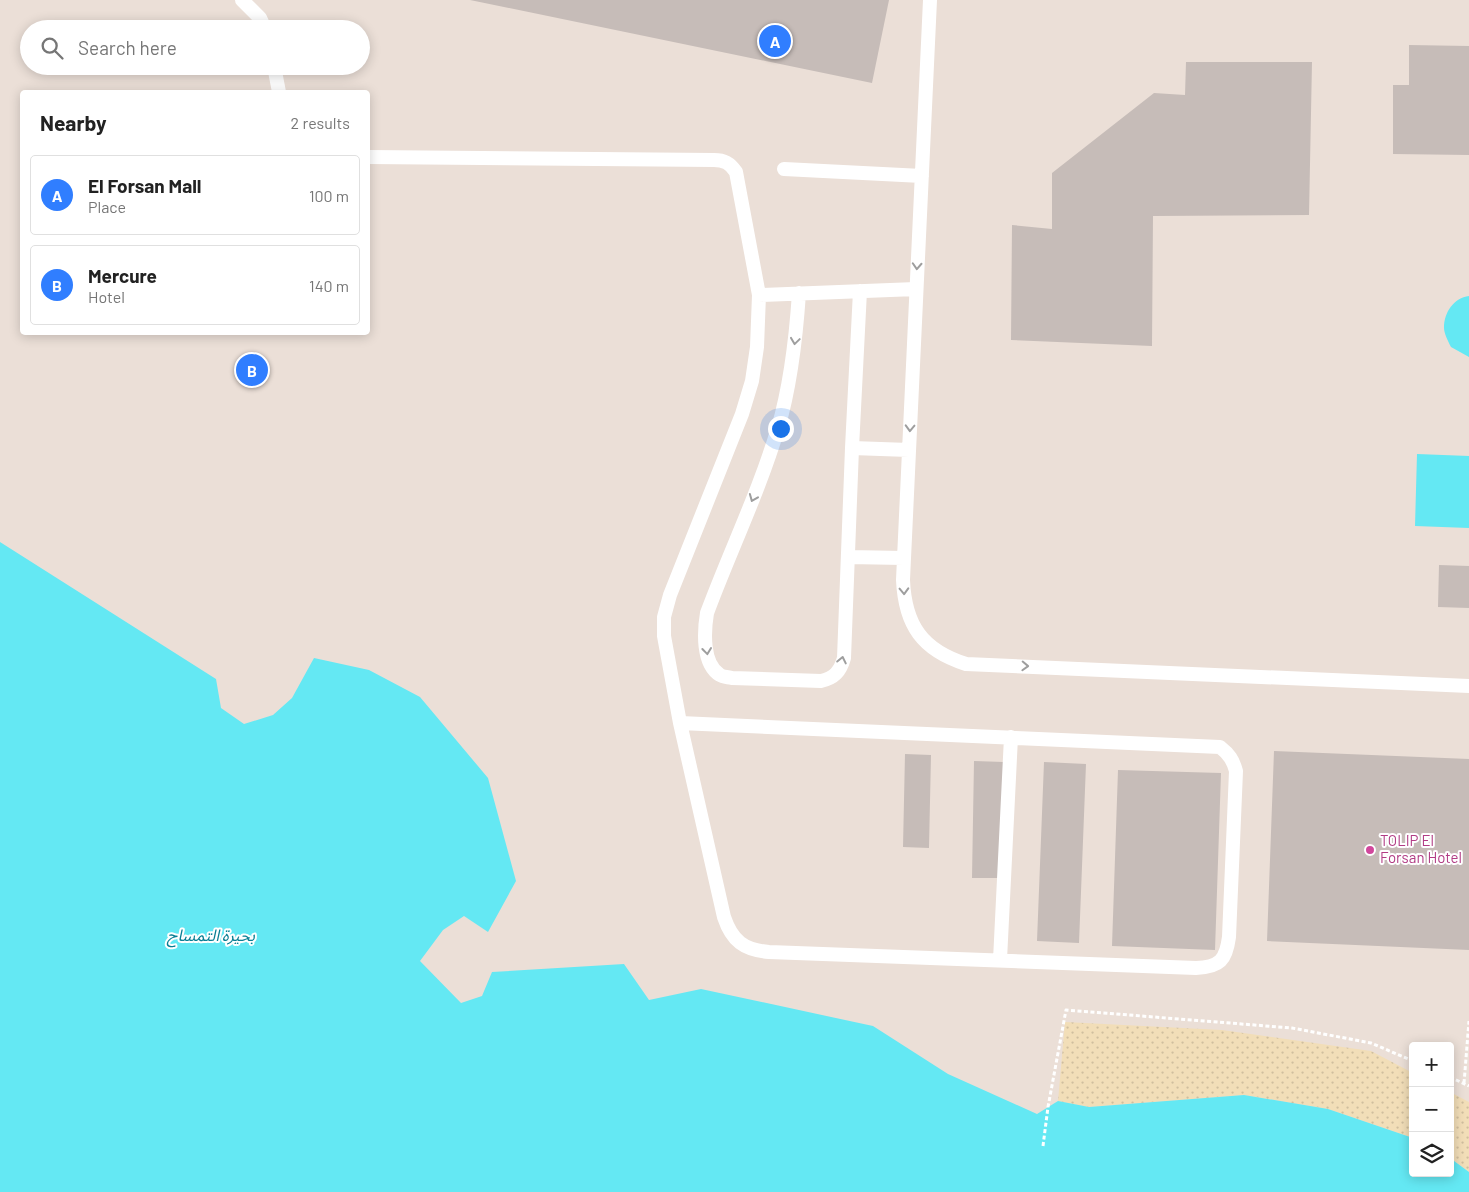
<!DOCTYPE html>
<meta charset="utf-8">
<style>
:root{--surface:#fff;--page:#f6f6f6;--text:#222;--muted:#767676;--line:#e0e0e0;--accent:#307eff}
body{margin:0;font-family:Barlow,"Noto Sans Arabic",sans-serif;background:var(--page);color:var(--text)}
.controls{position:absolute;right:15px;bottom:15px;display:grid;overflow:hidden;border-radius:5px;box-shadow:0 2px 12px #0003}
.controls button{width:45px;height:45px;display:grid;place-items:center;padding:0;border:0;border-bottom:1px solid var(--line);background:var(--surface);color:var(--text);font:25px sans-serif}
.you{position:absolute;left:780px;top:428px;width:18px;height:18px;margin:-12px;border:4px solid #fff;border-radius:50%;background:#1a73e8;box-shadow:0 0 0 8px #1a73e833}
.badge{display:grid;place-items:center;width:32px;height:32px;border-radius:50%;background:var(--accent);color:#fff;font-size:16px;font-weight:700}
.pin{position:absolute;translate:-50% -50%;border:2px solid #fff;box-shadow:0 1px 5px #0006}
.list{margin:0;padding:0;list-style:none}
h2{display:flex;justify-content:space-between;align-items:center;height:65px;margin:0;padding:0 20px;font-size:21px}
h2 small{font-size:16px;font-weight:400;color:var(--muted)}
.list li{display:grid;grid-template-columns:32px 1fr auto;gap:15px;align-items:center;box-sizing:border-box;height:80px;margin:0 10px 10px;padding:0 10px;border:1px solid var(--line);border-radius:5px}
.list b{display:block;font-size:19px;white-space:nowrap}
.list p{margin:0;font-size:16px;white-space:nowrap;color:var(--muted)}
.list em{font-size:16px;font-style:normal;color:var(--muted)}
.icon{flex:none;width:28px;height:28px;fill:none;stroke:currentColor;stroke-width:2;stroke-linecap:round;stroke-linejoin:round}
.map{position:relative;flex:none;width:1469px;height:1192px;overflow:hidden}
.search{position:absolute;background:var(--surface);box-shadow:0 2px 12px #0003;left:20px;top:20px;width:350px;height:55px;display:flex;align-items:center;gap:12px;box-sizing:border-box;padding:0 18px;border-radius:28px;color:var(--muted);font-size:19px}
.panel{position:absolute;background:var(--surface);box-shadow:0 2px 12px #0003;left:20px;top:90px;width:350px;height:245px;border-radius:5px}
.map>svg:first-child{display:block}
</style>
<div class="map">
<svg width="1469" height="1192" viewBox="0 0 1469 1192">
<defs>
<pattern id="sand-dots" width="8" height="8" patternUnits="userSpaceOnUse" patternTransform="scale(1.25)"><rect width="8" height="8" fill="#f2deb8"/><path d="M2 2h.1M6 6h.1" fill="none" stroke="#d0be9e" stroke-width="1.8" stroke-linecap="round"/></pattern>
</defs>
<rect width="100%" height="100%" fill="#ebdfd7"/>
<path fill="url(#sand-dots)" d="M1065 1022 1222 1030 1371 1051 1413 1073V1138L1328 1109 1244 1095 1089 1107 1058 1101Z
M1450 1092 1469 1102V1172L1450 1158Z"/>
<path fill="#64e8f3" d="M1469 296V357L1451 347C1448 341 1444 333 1444 328 1444 312 1454 298 1469 296Z
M1417 454 1469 456V528L1415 526Z
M0 542 216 679 221 708 244 724 273 715 292 698 314 658 369 670 420 697 488 778 516 881 488 932 464 916 443 930 420 961 461 1003 482 996 492 972 624 964 649 1000 701 989 873 1026 948 1074 1037 1114 1058 1101 1089 1107 1244 1095 1328 1109 1413 1138V1173H1450V1158L1469 1172V1192H0Z"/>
<path fill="#c6bcb8" d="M470 0H889L872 83Z
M1409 45 1469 46V155L1393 154V85H1409Z
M1186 62H1312L1309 215 1153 216 1152 346 1011 340 1012 225 1052 229V173L1154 93 1185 95Z
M1439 565 1469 566V608L1438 607Z
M1274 751 1469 759V950L1267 941Z
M905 754 931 755 929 848 903 847Z
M974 761 1004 762 1002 878H972Z
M1044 762 1086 764 1079 943 1037 941Z
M1118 770 1221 773 1215 950 1112 946Z"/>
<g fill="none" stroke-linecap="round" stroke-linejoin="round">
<path stroke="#fff" stroke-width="3" stroke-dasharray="4 2.5" stroke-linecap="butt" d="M1450 1077 1469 1086
M1464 1083 1469 1021
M1043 1146 1048 1107 1066 1010 1292 1028 1371 1043 1413 1061"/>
<path stroke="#fff" stroke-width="14" d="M242 0 260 18 265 29
M930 0 903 580C905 625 922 650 966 664L1469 686
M274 66 279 92
M368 157 714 160C724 160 730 163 736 172L759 295 757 347 752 381 742 414 670 595 664 617V636L680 723 724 917C732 941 744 950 769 952L1196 968C1220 967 1226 960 1229 937L1236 771C1233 760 1229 754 1220 747L680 723
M784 169 922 176
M799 293C796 338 791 384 778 428 759 492 730 551 707 613 704 631 702 664 720 675 723 677 728 677 732 678L821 681C834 678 840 672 844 658L852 448 860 291
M759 295 916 289
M852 448 909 450
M848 557 904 558
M1000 960 1011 737"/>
</g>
<defs><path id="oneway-chevron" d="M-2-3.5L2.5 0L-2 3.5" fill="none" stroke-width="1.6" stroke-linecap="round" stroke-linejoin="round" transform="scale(1.25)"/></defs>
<g stroke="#9e9e9e">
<use href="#oneway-chevron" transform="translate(917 266) rotate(93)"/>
<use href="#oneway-chevron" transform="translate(795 341) rotate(98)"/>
<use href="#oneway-chevron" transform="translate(910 428) rotate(92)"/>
<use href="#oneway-chevron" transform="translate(753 498) rotate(112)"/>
<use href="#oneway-chevron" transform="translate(904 591) rotate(88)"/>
<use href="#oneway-chevron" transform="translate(707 651) rotate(83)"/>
<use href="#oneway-chevron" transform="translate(842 660) rotate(-78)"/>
<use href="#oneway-chevron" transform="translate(1025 666) rotate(2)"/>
</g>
<circle fill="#d1479c" stroke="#fff" stroke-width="2" cx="1370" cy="850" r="5"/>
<g text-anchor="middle" stroke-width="4" stroke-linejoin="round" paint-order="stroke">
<g font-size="15" fill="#b23c85" stroke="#fff" text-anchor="start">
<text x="1380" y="846">TOLIP El<tspan x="1380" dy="17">Forsan Hotel</tspan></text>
</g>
<g font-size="16" font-style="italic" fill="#087e93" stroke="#fff">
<text x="211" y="941">بحيرة التمساح</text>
</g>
</g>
</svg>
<div class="controls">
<button>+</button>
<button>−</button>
<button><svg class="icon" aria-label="layers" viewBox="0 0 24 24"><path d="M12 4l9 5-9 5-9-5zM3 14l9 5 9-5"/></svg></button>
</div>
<div class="you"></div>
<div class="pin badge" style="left:775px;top:41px">A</div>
<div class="pin badge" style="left:252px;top:370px">B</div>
<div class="search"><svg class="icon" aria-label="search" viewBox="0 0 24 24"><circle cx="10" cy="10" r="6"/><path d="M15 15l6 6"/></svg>Search here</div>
<section class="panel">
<h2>Nearby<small>2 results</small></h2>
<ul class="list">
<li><span class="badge">A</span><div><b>El Forsan Mall</b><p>Place</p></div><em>100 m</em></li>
<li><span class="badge">B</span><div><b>Mercure</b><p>Hotel</p></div><em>140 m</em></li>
</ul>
</section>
</div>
